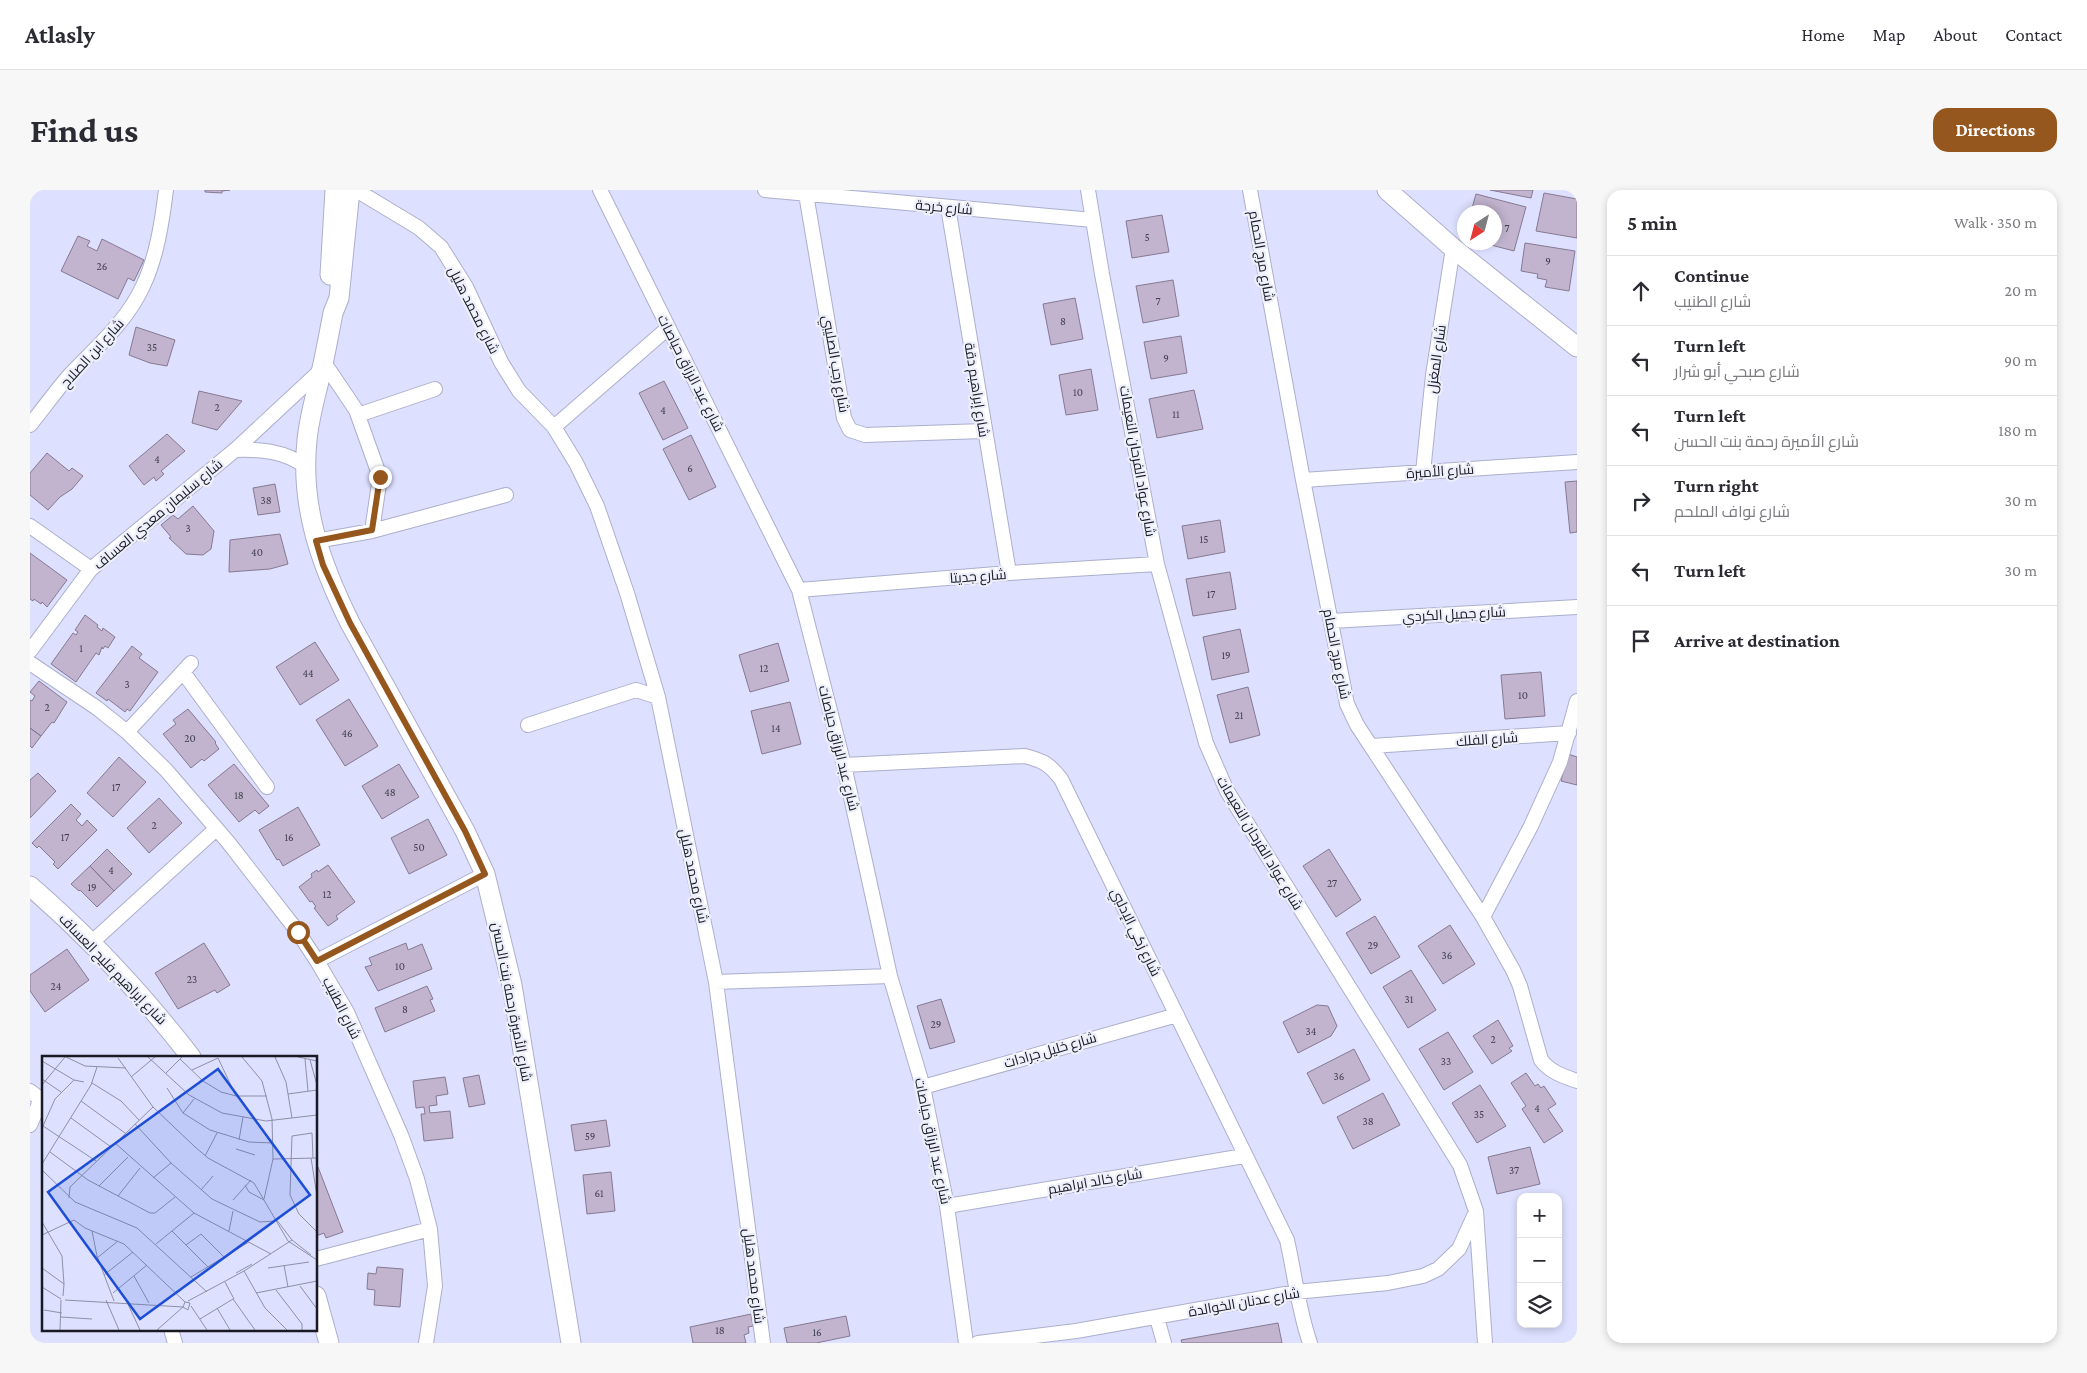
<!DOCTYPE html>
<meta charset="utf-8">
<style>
:root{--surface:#fff;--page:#f7f7f7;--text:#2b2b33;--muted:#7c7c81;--line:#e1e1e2;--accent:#95571d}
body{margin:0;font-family:"Crimson Pro",Cairo,serif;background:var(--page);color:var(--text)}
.controls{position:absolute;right:15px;bottom:15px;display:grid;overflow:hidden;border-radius:10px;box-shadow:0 2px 8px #0003}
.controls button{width:45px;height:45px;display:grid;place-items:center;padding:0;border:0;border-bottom:1px solid var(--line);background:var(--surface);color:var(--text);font:25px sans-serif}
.compass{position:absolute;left:1427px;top:15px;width:45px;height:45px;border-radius:50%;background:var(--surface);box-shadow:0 2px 8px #0003;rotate:216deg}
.stop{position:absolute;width:15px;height:15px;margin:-11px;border:4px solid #95571d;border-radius:50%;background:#fff}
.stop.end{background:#95571d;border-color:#fff;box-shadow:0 1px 5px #0008}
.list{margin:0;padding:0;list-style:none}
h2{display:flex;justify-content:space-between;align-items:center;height:65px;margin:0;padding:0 20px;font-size:21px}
h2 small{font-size:16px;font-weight:400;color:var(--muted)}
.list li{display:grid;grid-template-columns:32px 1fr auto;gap:15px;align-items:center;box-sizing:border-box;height:70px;padding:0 20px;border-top:1px solid var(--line)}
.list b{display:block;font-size:19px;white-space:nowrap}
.list p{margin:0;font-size:16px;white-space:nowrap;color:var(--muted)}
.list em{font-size:16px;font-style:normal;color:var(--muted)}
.icon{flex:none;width:28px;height:28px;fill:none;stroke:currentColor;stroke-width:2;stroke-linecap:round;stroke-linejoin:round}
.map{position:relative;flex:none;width:1547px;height:1153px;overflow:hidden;border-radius:15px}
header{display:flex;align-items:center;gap:30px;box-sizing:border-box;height:70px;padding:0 25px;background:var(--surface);border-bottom:1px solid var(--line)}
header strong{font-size:24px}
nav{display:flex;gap:28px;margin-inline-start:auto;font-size:18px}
.intro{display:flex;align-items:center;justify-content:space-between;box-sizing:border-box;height:120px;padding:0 30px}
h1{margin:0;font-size:35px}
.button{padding:12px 22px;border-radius:15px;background:var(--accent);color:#fff;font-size:18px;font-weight:700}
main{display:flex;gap:30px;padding:0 30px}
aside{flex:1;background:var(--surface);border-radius:15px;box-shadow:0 2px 8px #0003}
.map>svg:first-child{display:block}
</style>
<header>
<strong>Atlasly</strong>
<nav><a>Home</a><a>Map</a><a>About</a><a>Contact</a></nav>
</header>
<div class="intro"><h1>Find us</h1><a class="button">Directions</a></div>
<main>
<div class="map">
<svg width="1547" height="1153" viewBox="0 0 1547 1153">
<rect width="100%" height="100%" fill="#dde0fe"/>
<path fill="#c2b4cf" stroke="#867992" d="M175 0H200L192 1V3L175 2Z
M1460 0H1503L1501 8Z
M1514 3 1547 9V48L1506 41Z
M1446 4 1496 17 1484 61 1461 55V52H1464V22H1441Z
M1132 25 1139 62 1102 68 1096 31Z
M48 46 60 51 57 56 67 61 72 49 114 70 104 91 98 88 88 109 31 81Z
M1495 53 1545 61 1539 101 1515 97 1517 90 1507 88 1508 84 1491 81Z
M1143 90 1149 126 1113 133 1106 96Z
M1045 108 1053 149 1021 155 1013 114Z
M106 137 145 150 137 176 120 173 99 165Z
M1151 146 1157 183 1121 189 1114 152Z
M1061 179 1068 220 1036 225 1029 185Z
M634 191 658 238 633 250 609 203Z
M1164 200 1173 239 1127 248 1119 209Z
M169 201 212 211 187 240 162 233Z
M137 244 155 261 131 281 134 284 126 291 124 287 114 295 99 276Z
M661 245 686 297 659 310 633 259Z
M17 263 39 281 42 278 53 286 42 299 30 307 18 320 0 305V283Z
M1547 291V342L1540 343 1535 292Z
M245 294 250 322 228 325 223 298Z
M163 316 184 341 181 359 173 365 156 364 139 348 141 347 131 335 143 325 148 329Z
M1190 330 1195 362 1158 369 1152 336Z
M250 344 258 374 240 379 199 382 200 350Z
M0 363 37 390 17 417 12 412 11 414 4 409 3 411 0 409Z
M1200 382 1206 419 1163 426 1156 389Z
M55 425 68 435 67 437 72 441 73 438 85 447 78 458 75 456 73 459 72 457 69 465 66 463 46 492 21 474 43 443 46 445 48 442 45 440Z
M1210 439 1219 482 1182 490 1173 447Z
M285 452 309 490 270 515 246 477Z
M748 453 759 491 720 502 709 465Z
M102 456 112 464 109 468 128 482 100 521 97 519 95 522 78 509 77 511 66 503Z
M1511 482 1515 526 1475 529 1471 485Z
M9 491 37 512 24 533 22 532 11 546 0 538V510L2 511 5 506 0 502Z
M1218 497 1230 545 1200 553 1187 505Z
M319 509 348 556 315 576 286 530Z
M760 512 771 554 732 564 721 521Z
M158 519 186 552 185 553 189 559 174 571 172 569 161 578 133 544 146 534 143 530Z
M0 538 11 546 2 558 0 556Z
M1538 564 1547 567V595L1531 591Z
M89 567 116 592 83 627 57 603Z
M204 574 239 616 229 624 225 620 209 632 178 595Z
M369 574 389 607 352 629 332 596Z
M8 583 26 601 0 628V590Z
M129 608 152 633 119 663 97 638Z
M41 614 51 624 46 630 52 636 57 630 67 640 28 679 23 674 25 672 9 656 7 658 2 653Z
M268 617 290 655 253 676 249 669 247 670 229 640Z
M398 629 417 665 379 684 361 648Z
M77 659 102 684 84 701 60 676Z
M1299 659 1331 710 1306 727 1273 676Z
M298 675 325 712 306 726 308 729 298 736 284 718 286 717 282 711 280 712 269 697 282 687 281 684 287 680 288 682Z
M60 676 84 701 67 717 50 700 49 701 41 694Z
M1345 726 1370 767 1341 784 1316 743Z
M1420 735 1445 774 1413 794 1388 756Z
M174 753 200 795 187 803 185 800 148 819 125 783Z
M376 753 378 760 392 754 402 779 348 801 335 777 342 775 339 768Z
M37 759 59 790 15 822 0 801V785Z
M1381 780 1406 820 1378 838 1353 797Z
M397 796 403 809 400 810 405 821 355 842 345 818Z
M911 809 925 852 900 859 887 816Z
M1287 815 1298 816 1307 836 1301 846 1268 863 1253 832Z
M1468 830 1483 856 1479 858 1482 861 1462 874 1443 846Z
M1418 842 1443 882 1414 900 1389 859Z
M1324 859 1340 890 1293 914 1277 883Z
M1496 883 1505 896 1508 894 1511 898 1514 896 1526 914 1518 919 1533 941 1514 953 1492 919 1496 916 1481 893Z
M449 885 455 914 439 917 433 888Z
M415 887 418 904 406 906 407 915 399 916 400 923 420 921 423 948 394 951 391 924H395L394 917 386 918 383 891Z
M1450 895 1476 936 1447 953 1422 913Z
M1353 903 1370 935 1323 959 1307 927Z
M576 930 580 956 545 961 541 935Z
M1500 957 1510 994 1467 1004 1458 967Z
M286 977H288L313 1042 296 1048 294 1043 286 1046Z
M581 982 585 1021 557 1024 553 985Z
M347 1077 373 1079 370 1117 344 1115 345 1100 337 1099 338 1083 346 1084Z
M721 1124 723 1136 718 1137 719 1143 714 1145 716 1153H663L660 1137Z
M816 1126 820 1146 786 1153H757L754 1138Z
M1248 1133 1252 1153H1152L1151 1150Z"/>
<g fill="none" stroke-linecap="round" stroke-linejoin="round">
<defs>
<path id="street" d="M326 0 389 38 411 57 436 97 471 172 489 201 524 237 546 273 567 316 597 403 628 507 686 792 733 1153
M570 0 769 400 814 575 860 786 893 897 917 1016 936 1153
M735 0 1063 30
M1058 0 1072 84 1127 374 1176 553 1197 601 1430 975 1446 1021 1455 1153
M1220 0 1273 290 1317 514 1327 535 1453 727 1483 780 1490 796 1511 870C1520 882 1533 886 1547 891
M776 4 814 228 820 240 835 245 954 241
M918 17 979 383
M293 171 326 220 350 287 342 341
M328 225 405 199
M0 235C13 219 25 202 38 187 65 158 96 133 113 96 127 66 132 32 136 0
M524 237 638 138
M205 260C230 259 256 261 276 277
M1393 282 1403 185 1423 58
M1273 290 1547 272
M0 336 61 379
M286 351 342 341 476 305
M769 400 979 383 1127 374
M1301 431 1547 417
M0 461 61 379 205 260 292 179
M0 473 67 518 97 542 136 580 198 652 268 742 287 771 317 822 371 945 387 989 400 1039 405 1096 396 1153
M153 482 237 597
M498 535 606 500 628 507
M97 542 161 473
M1342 556 1539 543
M814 575 995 566C1014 571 1019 574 1031 589L1257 1050C1265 1085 1268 1119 1280 1153
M1453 727 1501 636 1530 572 1547 511
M61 753 186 639
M287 771 455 684
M686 792 860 786
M893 897 1147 825
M0 901 14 912
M0 935 11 909
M917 1016 1214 966
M286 1069 400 1039
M1127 1128 1134 1153
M141 1139 145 1153
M948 1153 1046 1141 1266 1102 1358 1093 1393 1086 1408 1079 1429 1059 1444 1026"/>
<path id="secondary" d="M320 0 309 108 303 123C299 144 295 166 290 187 285 208 279 229 277 250 270 317 291 374 320 433L435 641 455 684 482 795 541 1153
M1357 0 1423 58 1547 157
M300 85 305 0
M0 696C59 747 113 805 161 867
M286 1106 299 1153"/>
</defs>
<use href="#street" stroke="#acafcc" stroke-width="16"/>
<use href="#secondary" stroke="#acafcc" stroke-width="21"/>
<use href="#street" stroke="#fff" stroke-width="14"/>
<use href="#secondary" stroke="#fff" stroke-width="19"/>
</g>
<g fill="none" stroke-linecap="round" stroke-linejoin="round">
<path stroke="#95571d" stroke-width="6" d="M268 742 287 771 455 684 435 641 320 433 293 375 286 351 342 340 350 287"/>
</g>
<g text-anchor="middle" stroke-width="4.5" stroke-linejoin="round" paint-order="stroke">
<g font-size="11" fill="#42404e">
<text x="1477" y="42">7</text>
<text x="1117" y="51">5</text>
<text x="1518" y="75">9</text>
<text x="72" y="80">26</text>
<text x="1128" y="115">7</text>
<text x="1033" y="135">8</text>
<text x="122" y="161">35</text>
<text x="1136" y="172">9</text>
<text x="1048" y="206">10</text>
<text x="187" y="221">2</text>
<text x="633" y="224">4</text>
<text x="1146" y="228">11</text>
<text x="127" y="273">4</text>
<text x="660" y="282">6</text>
<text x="236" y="314">38</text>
<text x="158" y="342">3</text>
<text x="1174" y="353">15</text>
<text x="227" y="366">40</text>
<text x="1181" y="408">17</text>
<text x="51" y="462">1</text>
<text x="1196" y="469">19</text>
<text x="734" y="482">12</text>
<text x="278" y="487">44</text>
<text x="97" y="498">3</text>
<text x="1493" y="509">10</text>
<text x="17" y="521">2</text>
<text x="1209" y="529">21</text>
<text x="746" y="542">14</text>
<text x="317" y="547">46</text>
<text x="160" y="552">20</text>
<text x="86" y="601">17</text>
<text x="360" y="606">48</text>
<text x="209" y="609">18</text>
<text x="124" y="639">2</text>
<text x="35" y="651">17</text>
<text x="259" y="651">16</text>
<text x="389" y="661">50</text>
<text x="81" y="684">4</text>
<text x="1302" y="697">27</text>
<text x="62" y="701">19</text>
<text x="297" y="708">12</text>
<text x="1343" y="759">29</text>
<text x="1417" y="769">36</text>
<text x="370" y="780">10</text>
<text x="162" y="793">23</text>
<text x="26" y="800">24</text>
<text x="1379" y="813">31</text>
<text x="375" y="823">8</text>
<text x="906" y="838">29</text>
<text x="1281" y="845">34</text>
<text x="1463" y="853">2</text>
<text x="1416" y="875">33</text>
<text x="1309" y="890">36</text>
<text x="1507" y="922">4</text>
<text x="1449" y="928">35</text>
<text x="1338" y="935">38</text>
<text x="560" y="950">59</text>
<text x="1484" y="984">37</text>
<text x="569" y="1007">61</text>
<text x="690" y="1144">18</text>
<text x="787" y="1146">16</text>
</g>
<g font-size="14" fill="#181923" stroke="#edeffb">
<text transform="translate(914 17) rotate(5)" y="5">شارع خرجة</text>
<text transform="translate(1232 66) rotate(80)" y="5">شارع مرج الحمام</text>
<text transform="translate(444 120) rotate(63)" y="5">شارع محمد هليل</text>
<text transform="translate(62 163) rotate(-48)" y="5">شارع ابن الصلاح</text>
<text transform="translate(1406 169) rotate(-82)" y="5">شارع المغزل</text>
<text transform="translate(806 174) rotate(80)" y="5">شارع رجب الصليبي</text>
<text transform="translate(661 183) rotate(63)" y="5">شارع عبد الرزاق حياصات</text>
<text transform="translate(947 200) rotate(81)" y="5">شارع إبراهيم دقة</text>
<text transform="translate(1108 271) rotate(80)" y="5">شارع عواد الفرحان النعيمات</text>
<text transform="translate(1410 281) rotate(-4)" y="5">شارع الأميرة</text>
<text transform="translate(128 324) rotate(-40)" y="5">شارع سليمان معدي العساف</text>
<text transform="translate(948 386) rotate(-4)" y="5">شارع جديتا</text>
<text transform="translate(1424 424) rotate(-3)" y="5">شارع جميل الكردي</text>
<text transform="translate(1307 464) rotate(79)" y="5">شارع مرج الحمام</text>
<text transform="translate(1457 549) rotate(-4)" y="5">شارع الفلك</text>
<text transform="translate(809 558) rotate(76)" y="5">شارع عبد الرزاق حياصات</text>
<text transform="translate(1230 653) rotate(59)" y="5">شارع عواد الفرحان النعيمات</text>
<text transform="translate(664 686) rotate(78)" y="5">شارع محمد هليل</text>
<text transform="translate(1106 742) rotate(64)" y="5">شارع زكي الإدلبي</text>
<text transform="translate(83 779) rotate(46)" y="5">شارع إبراهيم فليح العساف</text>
<text transform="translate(482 812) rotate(79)" y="5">شارع الأميرة رحمة بنت الحسن</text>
<text transform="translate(312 818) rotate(63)" y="5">شارع الطنيب</text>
<text transform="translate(1020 860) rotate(-16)" y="5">شارع خليل جرادات</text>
<text transform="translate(903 951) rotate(78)" y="5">شارع عبد الرزاق حياصات</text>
<text transform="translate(1065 991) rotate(-10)" y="5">شارع خالد ابراهيم</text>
<text transform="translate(724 1086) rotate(83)" y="5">شارع محمد هليل</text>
<text transform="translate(1214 1112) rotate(-10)" y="5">شارع عدنان الخوالدة</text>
</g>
</g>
<g transform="translate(12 866)">
<rect width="275" height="275" fill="#dde0fe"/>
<path fill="none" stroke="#8e90a6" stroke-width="1" d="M24 1 43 10 84 12M106 1 147 39 180 57 224 65 275 59M200 1 220 25 230 63 231 103 222 143M233 1 244 26 250 62M256 1 275 5M76 2 111 51 152 90 166 102 212 127 246 185 275 204M138 3 161 25 179 36 194 40H225M263 3 266 35M268 4 275 29M0 5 32 24 42 26M150 14 176 2 194 40M124 17 140 1M89 21 113 1M0 23 19 36M50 27 79 45 97 64M0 29 23 1M125 32 141 57 168 74 207 86 231 87M246 38 275 34M39 45 83 77M141 57 152 43M29 62 69 91M93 68 129 107 170 143 218 166 233 165M1 70 54 105M1 70 13 43 32 24M197 84 201 61M73 87 152 157 229 198M194 93 213 99M8 96 46 124 108 157H113L133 141M163 100 175 77M269 102 275 140M271 102 270 77 250 80 248 139 257 158 275 176M231 103 275 102M0 108 49 29 55 11M0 114 33 146 95 172 165 236M111 122 129 107M203 129 207 136 222 144M57 130 86 101M159 134 171 120M76 140 98 112M27 142 28 131 111 51M191 144 209 124M234 163 250 184 269 199M0 166 20 200 22 228M50 175 55 200 72 245M130 175 166 211M187 175 191 155M0 179 32 164 43 172 82 188 143 246 148 247 146 254 141 251 143 246M114 188 152 157M144 189 159 178 182 201M55 202 76 185M242 209 246 231M0 212 22 228 21 240M226 212 267 206M202 215 223 252 245 274M194 217 210 208M62 219 91 196M92 220 107 247M149 221 207 186M183 226 192 243M258 230 275 253M0 231 19 243M234 234 260 268V274M71 237 105 209M214 237 275 225M23 244 141 251M64 244 77 274M146 245 202 215 250 184M85 246 98 274M149 250 165 274M175 252 188 274M2 254 20 257M19 261 50 263M158 263 191 243 213 274M18 274 19 244M115 274 141 251"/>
<path fill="#1d4ed8" fill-opacity="0.15" stroke="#1d4ed8" stroke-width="2.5" d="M176 13 268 139 98 263 6 136Z"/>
<rect width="275" height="275" fill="none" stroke="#181923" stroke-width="2.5"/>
</g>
</svg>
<div class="controls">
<button>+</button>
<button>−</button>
<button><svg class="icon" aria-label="layers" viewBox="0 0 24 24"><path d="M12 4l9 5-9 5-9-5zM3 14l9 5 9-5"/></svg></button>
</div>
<svg class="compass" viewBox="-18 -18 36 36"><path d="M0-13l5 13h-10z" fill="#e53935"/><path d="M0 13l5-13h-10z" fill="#7c7c81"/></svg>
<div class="stop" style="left:268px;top:742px"></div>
<div class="stop end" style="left:350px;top:287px"></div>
</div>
<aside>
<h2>5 min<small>Walk · 350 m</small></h2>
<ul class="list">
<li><svg class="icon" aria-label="ahead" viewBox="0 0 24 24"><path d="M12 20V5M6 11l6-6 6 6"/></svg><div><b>Continue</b><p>شارع الطنيب</p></div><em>20 m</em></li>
<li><svg class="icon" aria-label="left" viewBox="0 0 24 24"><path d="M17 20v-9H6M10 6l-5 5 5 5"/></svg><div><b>Turn left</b><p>شارع صبحي أبو شرار</p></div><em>90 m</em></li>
<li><svg class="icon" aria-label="left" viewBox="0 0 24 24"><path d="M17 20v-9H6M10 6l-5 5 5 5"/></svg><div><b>Turn left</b><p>شارع الأميرة رحمة بنت الحسن</p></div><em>180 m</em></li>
<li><svg class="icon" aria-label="right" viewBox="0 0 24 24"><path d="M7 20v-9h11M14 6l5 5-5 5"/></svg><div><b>Turn right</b><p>شارع نواف الملحم</p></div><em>30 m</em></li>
<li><svg class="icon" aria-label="left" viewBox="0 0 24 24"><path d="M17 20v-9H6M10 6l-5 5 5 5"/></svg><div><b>Turn left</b></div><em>30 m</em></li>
<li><svg class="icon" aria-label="arrive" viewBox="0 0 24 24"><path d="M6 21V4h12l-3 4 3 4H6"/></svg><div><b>Arrive at destination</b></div></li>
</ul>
</aside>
</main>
